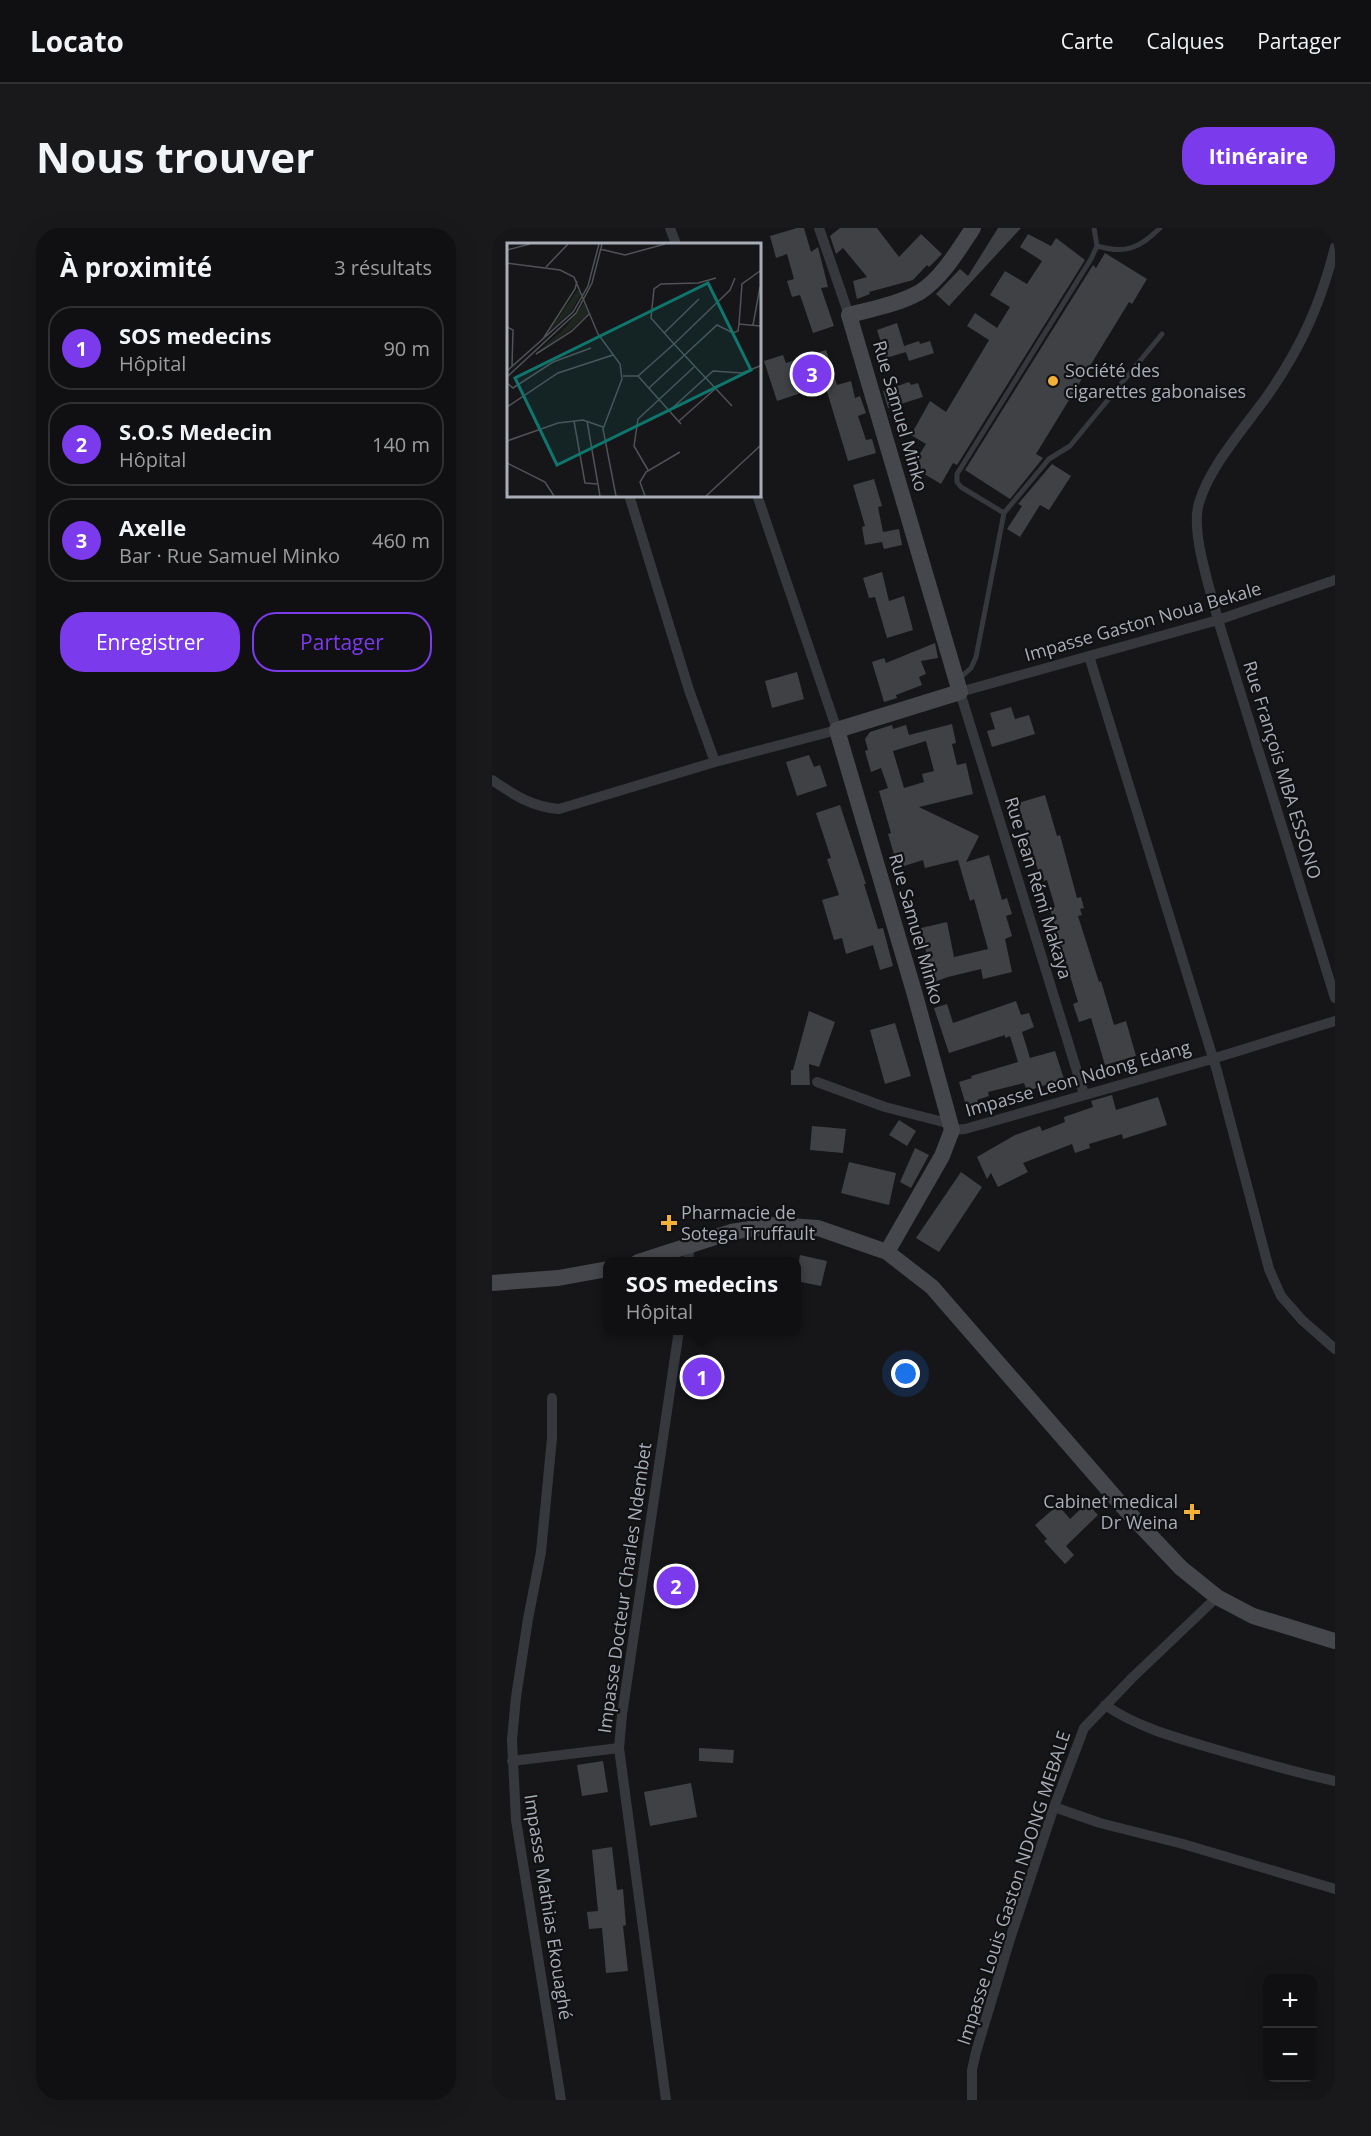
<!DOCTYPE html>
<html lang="fr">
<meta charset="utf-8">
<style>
:root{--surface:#101012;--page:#19191b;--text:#f1f3f6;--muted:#9c9d9f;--line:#303032;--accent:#7c3aed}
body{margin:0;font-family:"Open Sans",sans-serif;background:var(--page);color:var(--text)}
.controls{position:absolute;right:18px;bottom:18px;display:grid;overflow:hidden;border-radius:12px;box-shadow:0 6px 24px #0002}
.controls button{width:54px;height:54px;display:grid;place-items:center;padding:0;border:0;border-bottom:2px solid var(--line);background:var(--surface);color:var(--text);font:30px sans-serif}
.you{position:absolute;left:414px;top:1146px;width:21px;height:21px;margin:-15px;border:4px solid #fff;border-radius:50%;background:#1a73e8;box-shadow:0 0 0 9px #1a73e833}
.badge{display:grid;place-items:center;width:39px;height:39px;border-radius:50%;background:var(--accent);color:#fff;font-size:20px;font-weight:700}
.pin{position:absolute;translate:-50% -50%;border:3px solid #fff;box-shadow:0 2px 6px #0006}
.popup{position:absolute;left:111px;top:1029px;width:198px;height:78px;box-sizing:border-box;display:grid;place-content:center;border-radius:12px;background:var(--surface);filter:drop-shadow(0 2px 4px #0005);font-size:20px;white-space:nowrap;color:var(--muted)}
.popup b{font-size:22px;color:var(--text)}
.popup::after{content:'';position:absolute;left:50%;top:100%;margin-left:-12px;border:12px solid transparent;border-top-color:var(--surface)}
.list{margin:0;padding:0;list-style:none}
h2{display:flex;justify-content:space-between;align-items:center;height:78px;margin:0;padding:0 24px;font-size:26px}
h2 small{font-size:20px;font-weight:400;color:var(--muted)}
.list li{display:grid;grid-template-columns:39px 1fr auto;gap:18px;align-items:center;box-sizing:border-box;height:84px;margin:0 12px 12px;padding:0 12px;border:2px solid var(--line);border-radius:24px}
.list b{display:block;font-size:22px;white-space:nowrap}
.list p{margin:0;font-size:20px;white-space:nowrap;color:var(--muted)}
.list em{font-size:20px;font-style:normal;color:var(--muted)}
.actions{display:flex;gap:12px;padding:18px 24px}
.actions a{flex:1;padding:14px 0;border:2px solid var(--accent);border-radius:24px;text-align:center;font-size:21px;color:var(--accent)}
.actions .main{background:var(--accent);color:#fff}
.map{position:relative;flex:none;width:843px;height:1872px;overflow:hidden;border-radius:24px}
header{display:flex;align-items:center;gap:36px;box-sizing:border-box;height:84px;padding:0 30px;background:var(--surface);border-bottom:2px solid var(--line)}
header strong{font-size:28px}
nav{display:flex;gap:33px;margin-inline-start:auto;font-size:21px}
.intro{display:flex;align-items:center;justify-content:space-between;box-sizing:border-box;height:144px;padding:0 36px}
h1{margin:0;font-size:42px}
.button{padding:15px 27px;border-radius:24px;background:var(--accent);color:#fff;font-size:21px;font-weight:700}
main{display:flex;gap:36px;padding:0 36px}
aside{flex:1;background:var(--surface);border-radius:24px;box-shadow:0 6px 24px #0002}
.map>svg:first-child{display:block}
</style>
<header>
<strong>Locato</strong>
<nav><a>Carte</a><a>Calques</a><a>Partager</a></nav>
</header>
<div class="intro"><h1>Nous trouver</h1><a class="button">Itinéraire</a></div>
<main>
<aside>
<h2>À proximité<small>3 résultats</small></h2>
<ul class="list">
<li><span class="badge">1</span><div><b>SOS medecins</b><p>Hôpital</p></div><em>90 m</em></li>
<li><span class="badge">2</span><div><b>S.O.S Medecin</b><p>Hôpital</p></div><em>140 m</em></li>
<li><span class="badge">3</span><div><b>Axelle</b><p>Bar · Rue Samuel Minko</p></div><em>460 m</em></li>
</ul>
<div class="actions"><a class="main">Enregistrer</a><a>Partager</a></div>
</aside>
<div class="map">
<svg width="843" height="1872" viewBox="0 0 843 1872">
<rect width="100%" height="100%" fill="#161618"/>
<path fill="#404145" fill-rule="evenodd" d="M305 0H312L319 24 326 19 336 59 329 60 342 98 321 105 308 67 300 69 295 53 302 51 295 26 284 30 278 8Z
M348 0H385L407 29 429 6 450 26 437 39 435 37 421 52 377 64 378 66 365 71 361 53 375 49 351 20 344 26 338 8Z
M506 0H529L457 78 444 66 468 41 476 48Z
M536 6 559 18 564 10 593 32 465 237 461 235 449 256 429 244 428 234 424 232 434 216 419 207 438 173 454 184 497 112 475 98 483 85 505 100 518 79 498 67 513 43 535 56 550 33 528 19Z
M613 25 655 51 640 76 637 74 544 226 551 230 518 271 473 242 601 37 604 40Z
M405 95 414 124 394 130 385 102Z
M427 113 428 116 438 113 442 125 417 133 412 118Z
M334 122 345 157 359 153 363 170 368 168 374 185 366 188 374 212 380 211 384 225 356 233 333 157 285 173 272 133 291 127 294 135Z
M417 154 419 157 426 155 431 169 396 180 391 163Z
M560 236 579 248 557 282 548 277 528 309 515 301 530 278 526 276Z
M382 251 390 278 386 279 391 304 407 301 410 317 392 321 390 314 373 317 370 299 373 298 361 257Z
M390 344 397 373 412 368 421 402 395 410 383 369 377 370 371 350Z
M443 415 446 430 429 433 434 446 427 449 430 457 404 467 405 470 392 474 380 434 392 430 394 435Z
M305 444 312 471 280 480 273 453Z
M519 479 523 491 537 487 543 506 500 519 495 503 503 501 498 485Z
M460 496 464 515 460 516 465 537 474 535 481 566 427 579 487 608 474 634 497 627 510 672 515 670 520 686 514 688 520 708 513 711 520 744 491 751 489 741 456 749 434 757 429 739 437 737 429 700 455 694 462 729 496 721 482 671 478 673 466 632 433 640 431 632 406 640 396 606 399 605 387 563 396 560 389 540 379 544 373 523 376 522 373 511 378 504 400 497 401 501 414 497 417 507ZM434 513 442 543 430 546 432 554 412 560 401 523Z
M317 527 322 539 328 537 335 558 305 568 294 534Z
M553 567 565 608 568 607 585 670 589 669 592 680 588 681 590 687 586 688 607 754 609 753 622 797 634 793 644 828 613 837 599 790 587 794 581 776 586 774 558 681 563 679 555 652 552 653 549 642H546L526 575Z
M348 577 374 656H372L386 701 391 700 401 738 388 742 381 717 354 726 350 710 342 712 330 672 347 667 335 631 339 630 324 585Z
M524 773 529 787 537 785 542 799 530 804 538 830 563 823 572 851 535 863 532 855 496 864 497 868 485 872 488 880 476 884 467 854 480 850 479 848 526 834 518 808 513 810V807L457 825 442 780 455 776 461 795Z
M317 783 343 794 327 839 317 836 318 857H299V842H301Z
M403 795 419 848 393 856 378 802Z
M620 867 624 882 666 869 675 897 631 911 630 906 597 916 598 920 583 925 580 916 531 935 536 944 506 959 499 945 495 951 485 929 523 907 548 898 550 903 573 894 572 889 601 879 599 873Z
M407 892 424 903 415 918 397 907Z
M320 898 354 901 351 925 318 922Z
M423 920 437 927 419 960 408 954Z
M357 934 404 945 397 977 349 965Z
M469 944 490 959 447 1024 424 1010Z
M308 1027 335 1033 329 1058 304 1053Z
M203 1142 218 1143 216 1162 201 1161Z
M595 1275 606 1287 574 1318 582 1327 573 1336 552 1313 555 1311 543 1297 566 1277 578 1291Z
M174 1337 200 1341 195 1378 169 1375Z
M207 1520 242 1522 241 1535 207 1533Z
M111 1533 116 1564 90 1568 85 1537Z
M199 1555 205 1589 158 1598 152 1564Z
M120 1619 125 1662 131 1661 134 1697 131 1698 136 1743 114 1745 110 1700 97 1701 95 1684 106 1683 100 1622Z"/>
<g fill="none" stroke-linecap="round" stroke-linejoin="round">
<path stroke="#37383d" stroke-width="5" d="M605 18C633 26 647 21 668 0
M512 285 557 231 578 218 670 106
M468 450 479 440 484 429 512 285 469 259 465 254V246L599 31 605 18 602 0"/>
<path stroke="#37383d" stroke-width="10" d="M178 0 184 16
M327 0 357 87
M843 19C829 75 810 117 778 164 755 197 718 237 707 275 698 304 719 363 726 392L843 770
M137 267 197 462 223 534
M597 428 725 843 777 1041 789 1068 810 1092 843 1121
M0 552C22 567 40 579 67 581L223 534 345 502 265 267
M325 854 393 879 459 896
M592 866 468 464 726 392 843 352
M460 902 473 901 720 831 843 793
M196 1034 198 1016
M60 1170V1210L49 1324 36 1391 24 1469 20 1512 24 1592 69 1872
M613 1477C645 1499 682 1509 719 1520 760 1532 801 1544 843 1553
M20 1533 127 1520
M562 1579 608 1595 691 1616 843 1661
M174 1872 127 1520 130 1487 187 1102
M480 1872V1842L484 1824 518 1711 562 1579 592 1500 640 1450 725 1369"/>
<path stroke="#45474d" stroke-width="16" d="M395 1024 450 928 460 902 423 767 345 502 468 464 357 87C380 81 407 76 428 64 450 50 467 21 481 0
M146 1034 239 1004 283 997 326 1000 395 1024 440 1059 634 1282 689 1340 725 1369 761 1388 843 1413
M0 1055 66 1050 116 1041"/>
</g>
<g fill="#f2b134" stroke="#111113" stroke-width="2">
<circle cx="561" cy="153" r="6"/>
<path d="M174 986h6v6h6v6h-6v6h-6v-6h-6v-6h6z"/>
<path d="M697 1275h6v6h6v6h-6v6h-6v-6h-6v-6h6z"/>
</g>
<g text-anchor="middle" stroke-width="4.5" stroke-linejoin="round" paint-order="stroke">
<g font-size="18" fill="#a8adb8" stroke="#111113" text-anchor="start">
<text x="573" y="149">Société des<tspan x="573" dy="21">cigarettes gabonaises</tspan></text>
<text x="189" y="991">Pharmacie de<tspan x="189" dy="21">Sotega Truffault</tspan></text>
<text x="686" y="1280" text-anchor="end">Cabinet medical<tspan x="686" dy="21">Dr Weina</tspan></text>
</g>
<g font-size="18" fill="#a8adb8" stroke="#111113">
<text transform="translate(408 188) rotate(74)" y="6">Rue Samuel Minko</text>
<text transform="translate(651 394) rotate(-16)" y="6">Impasse Gaston Noua Bekale</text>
<text transform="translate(790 542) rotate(73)" y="6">Rue François MBA ESSONO</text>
<text transform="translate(546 660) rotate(73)" y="6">Rue Jean Rémi Makaya</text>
<text transform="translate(424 701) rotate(74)" y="6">Rue Samuel Minko</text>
<text transform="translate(586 851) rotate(-16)" y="6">Impasse Leon Ndong Edang</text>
<text transform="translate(133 1360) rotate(-82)" y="6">Impasse Docteur Charles Ndembet</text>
<text transform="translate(522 1660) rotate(-72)" y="6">Impasse Louis Gaston NDONG MEBALE</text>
<text transform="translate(56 1679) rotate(81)" y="6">Impasse Mathias Ekouaghé</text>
</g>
</g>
<g transform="translate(15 15)">
<rect width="254" height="254" fill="#161618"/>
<path d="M71 46 74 51 64 69 43 87ZM77 60 81 70 65 86 33 107 58 85Z" fill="#1e261f"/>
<path fill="none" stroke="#505258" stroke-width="1.5" d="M93 6 118 12 158 1M0 7 23 1M0 20 53 27 67 34 91 91 113 121 115 136 96 186 109 253M39 24 61 1M209 35 191 40 154 41 147 46 144 75 167 101 223 47 228 35M232 81 235 41 253 28M246 82 253 44M0 84 6 87 5 124M157 90 192 56M36 96 68 46 70 38M29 111 65 88 83 70M0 128 66 69 81 43 92 1M116 133H131L167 101 225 163M131 133 174 181M0 134 69 70 85 40 95 1M0 140 6 145 46 119 84 105M142 145 210 82 226 90 231 88 232 81 253 83M0 164 51 130 106 112M162 168 206 128 235 130 253 123M67 178 78 240 90 241M80 178 93 253M172 178 208 146M0 198 51 180 76 177 96 184M0 220 38 239 47 253M141 227 127 203 131 176 187 124M138 253 133 239 139 229 173 209M199 253 253 203"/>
<path fill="#0f766e" fill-opacity="0.15" stroke="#0f766e" stroke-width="3" d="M201 40 244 127 50 222 8 135Z"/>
<rect width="254" height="254" fill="none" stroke="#a8adb8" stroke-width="3"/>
</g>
</svg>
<div class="controls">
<button>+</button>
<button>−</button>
</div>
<div class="you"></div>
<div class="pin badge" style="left:210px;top:1149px">1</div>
<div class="popup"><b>SOS medecins</b>Hôpital</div>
<div class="pin badge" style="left:184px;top:1358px">2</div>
<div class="pin badge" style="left:320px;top:146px">3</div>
</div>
</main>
